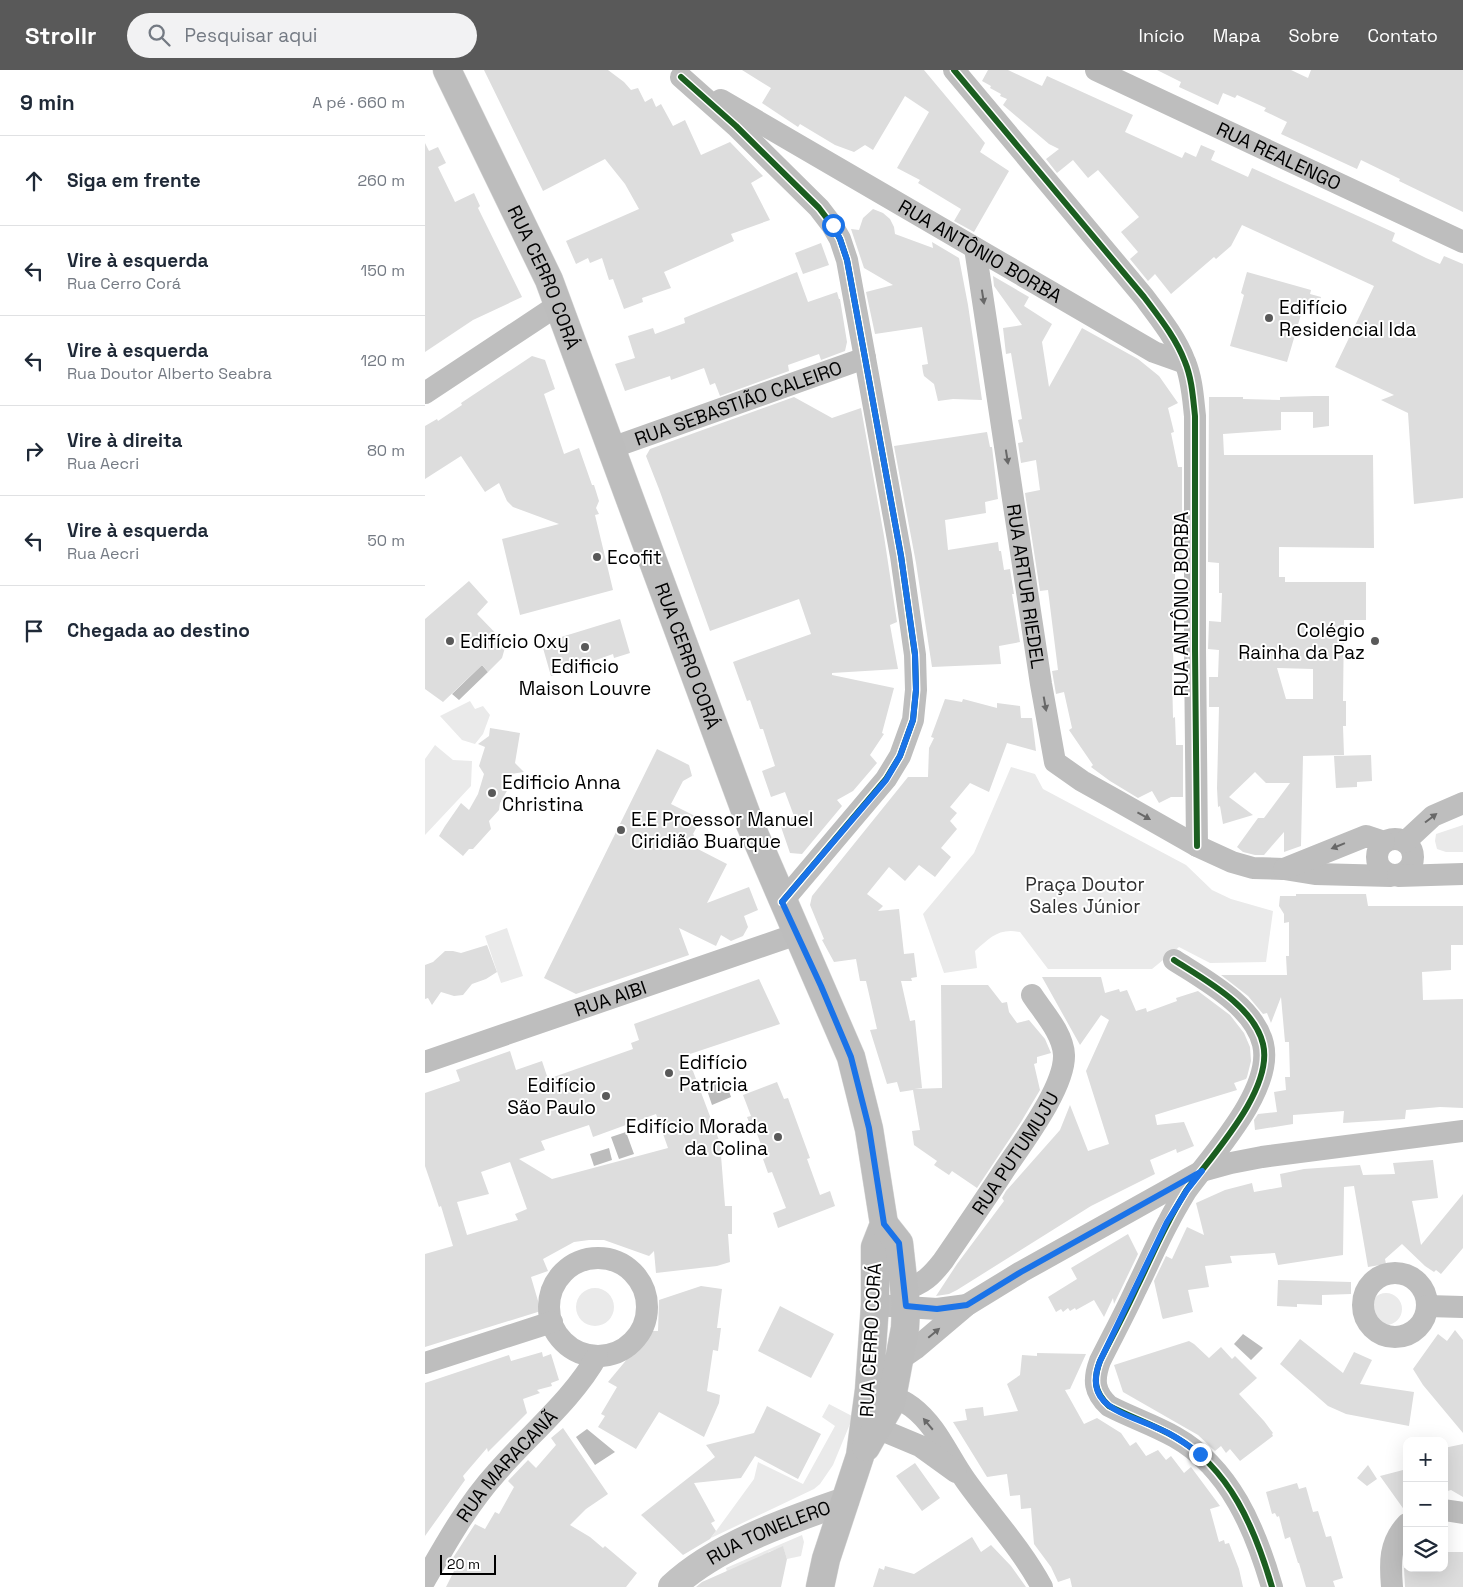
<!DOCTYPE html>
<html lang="pt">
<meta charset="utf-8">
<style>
:root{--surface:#fff;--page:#f2f2f3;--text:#1f2937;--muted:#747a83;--line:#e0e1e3;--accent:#595959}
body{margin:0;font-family:"Space Grotesk",sans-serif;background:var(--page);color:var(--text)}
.controls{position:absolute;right:15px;bottom:15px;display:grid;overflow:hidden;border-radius:10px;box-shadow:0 5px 20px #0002}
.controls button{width:45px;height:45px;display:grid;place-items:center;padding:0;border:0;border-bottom:1px solid var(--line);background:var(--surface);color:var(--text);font:25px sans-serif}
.scale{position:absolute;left:15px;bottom:12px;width:56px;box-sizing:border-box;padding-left:5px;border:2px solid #000;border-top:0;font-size:14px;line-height:18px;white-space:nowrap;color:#000;-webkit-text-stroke:4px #fff;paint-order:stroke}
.stop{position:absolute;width:15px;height:15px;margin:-11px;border:4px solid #1a73e8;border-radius:50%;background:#fff}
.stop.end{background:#1a73e8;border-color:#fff;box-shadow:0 1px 5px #0008}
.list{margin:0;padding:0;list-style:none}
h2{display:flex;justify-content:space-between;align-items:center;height:65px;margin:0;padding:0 20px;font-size:21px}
h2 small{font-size:16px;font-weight:400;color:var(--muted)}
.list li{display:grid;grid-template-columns:32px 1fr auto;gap:15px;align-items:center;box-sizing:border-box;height:90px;padding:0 20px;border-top:1px solid var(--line)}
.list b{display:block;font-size:19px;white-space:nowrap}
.list p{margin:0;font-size:16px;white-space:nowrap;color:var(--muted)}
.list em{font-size:16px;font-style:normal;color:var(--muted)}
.icon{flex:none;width:28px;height:28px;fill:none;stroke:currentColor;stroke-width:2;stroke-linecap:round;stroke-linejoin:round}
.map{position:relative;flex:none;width:1038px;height:1517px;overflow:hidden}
header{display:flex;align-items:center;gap:30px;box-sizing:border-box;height:70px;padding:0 25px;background:var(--accent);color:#fff}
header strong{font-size:24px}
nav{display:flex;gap:28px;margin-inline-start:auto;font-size:18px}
.search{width:350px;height:45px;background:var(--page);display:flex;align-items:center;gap:12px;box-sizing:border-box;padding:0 18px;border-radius:28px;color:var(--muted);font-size:19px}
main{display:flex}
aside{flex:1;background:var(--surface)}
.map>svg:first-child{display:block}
</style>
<header>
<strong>Strollr</strong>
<div class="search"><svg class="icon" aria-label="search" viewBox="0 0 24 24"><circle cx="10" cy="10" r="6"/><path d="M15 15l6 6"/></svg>Pesquisar aqui</div>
<nav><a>Início</a><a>Mapa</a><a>Sobre</a><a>Contato</a></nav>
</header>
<main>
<aside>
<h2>9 min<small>A pé · 660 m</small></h2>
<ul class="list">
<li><svg class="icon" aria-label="ahead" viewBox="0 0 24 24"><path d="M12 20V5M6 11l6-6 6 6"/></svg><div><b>Siga em frente</b></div><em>260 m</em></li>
<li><svg class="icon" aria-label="left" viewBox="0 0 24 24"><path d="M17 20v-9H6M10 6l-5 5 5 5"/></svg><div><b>Vire à esquerda</b><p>Rua Cerro Corá</p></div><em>150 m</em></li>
<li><svg class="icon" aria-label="left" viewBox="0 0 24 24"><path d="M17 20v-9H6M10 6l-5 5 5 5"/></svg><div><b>Vire à esquerda</b><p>Rua Doutor Alberto Seabra</p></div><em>120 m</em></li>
<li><svg class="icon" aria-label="right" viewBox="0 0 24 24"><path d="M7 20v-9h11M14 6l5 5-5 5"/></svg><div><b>Vire à direita</b><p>Rua Aecri</p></div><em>80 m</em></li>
<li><svg class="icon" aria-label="left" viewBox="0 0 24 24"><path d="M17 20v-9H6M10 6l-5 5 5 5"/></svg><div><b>Vire à esquerda</b><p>Rua Aecri</p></div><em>50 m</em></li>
<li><svg class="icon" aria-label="arrive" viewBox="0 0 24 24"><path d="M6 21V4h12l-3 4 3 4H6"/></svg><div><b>Chegada ao destino</b></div></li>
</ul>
</aside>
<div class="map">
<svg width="1038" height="1517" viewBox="0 0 1038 1517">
<rect width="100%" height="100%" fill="#fff"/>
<path fill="#eaeaea" d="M45 631 50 639 58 636 65 645 58 664 50 674 37 670 15 646Z
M10 675 28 690 47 691 46 716 0 765V689Z
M586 697 610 704 618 719 761 795 787 820 806 829 848 841 841 892 785 893 754 877 727 899H623L595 862C573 858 565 868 550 881L552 898 519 903 498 844 549 783Z
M1038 755V782H1021L1012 779 1010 771 1011 764Z
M82 858 98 906 76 913 60 866Z
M151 1237a19 19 0 1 1 38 0a19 19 0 1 1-38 0Z
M945 1239a16 16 0 1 1 32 0a16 16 0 1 1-32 0Z
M404 1334 427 1346V1349L408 1395 395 1414 389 1419 286 1468 329 1409 333 1392 378 1414 410 1356 397 1347Z
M377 1465 379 1472 376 1486 362 1489 358 1477 343 1482 344 1485 302 1502 301 1498Z"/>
<path fill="#bcbcbc" d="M57 595 63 602 34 630 27 624Z
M300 1010 306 1027 287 1035 281 1017Z
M201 1062 209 1084 194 1089 186 1067Z
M184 1078 187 1090 169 1096 165 1084Z
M818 1264 838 1278 826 1290 809 1274Z
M162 1359 190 1382 170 1395 151 1367Z"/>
<path fill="#ddd" fill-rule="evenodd" d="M59 0H183L199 12 206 20 213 18 220 32 227 28 231 37 236 34 248 56 260 50 276 85 305 72 338 106 326 113 345 150 306 164 309 171 239 202 246 218 217 228 218 232 199 239 188 209 184 210 177 188 165 193 163 188 151 194 141 171 214 139 200 114 180 89 118 121Z
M317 0H499L560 73 555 82 584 101 549 162 529 151 536 139 493 113 495 110 472 98 504 42 480 26 448 80 440 75 429 82 410 75 375 54 373 57 337 33 346 18Z
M563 0H583L617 16 622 6 708 45 700 62 757 88 760 82 771 87 776 75 790 81 786 90 823 107 827 98 944 151 970 163 967 171 1001 188 1015 194 1019 186 1038 194V428L989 434 983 343 956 330 969 325 910 297 949 216 817 155 806 176 791 189 789 187 746 224 730 204 723 211 705 189 713 182 696 162 714 147 673 100 663 108 648 90 632 103 621 89 634 79 624 74 578 35 582 29 575 26 576 24 565 18 566 16 557 11Z
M732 0H866L883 8 886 0H1038V142L974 111 975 109 936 90 932 99 856 64 862 52 839 41 841 38 812 25 810 28 798 23 793 35 754 17 756 12Z
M0 73 4 81 13 77 21 93 13 97 30 132 49 123 55 136 53 138 97 227 48 250 0 282Z
M448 139 458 143 465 149 469 157 470 164 508 178 507 172 534 188 543 235 557 330 528 329 513 331 509 314 499 306 498 302 497 295 503 294 497 257 450 264 441 222 468 215 439 198 426 159 434 160 438 148Z
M396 173 404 195 378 204 370 183Z
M372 202 383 232 412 222 414 229H415L422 272 420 281 396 290 394 284 363 295 364 301 295 326 290 313 285 315 279 298 246 310 245 306 200 321 190 294 210 288 203 266 228 258 230 264 260 253 259 248Z
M822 202 886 220 885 224 896 227 892 242 881 239 880 242 877 241 862 292 805 276 819 225 816 223Z
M568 206 604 227 599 236 627 254 617 272 624 317 657 258 713 289 734 306 753 333 743 338 749 362 746 363 753 397H757V501H750V564H757V582H748L749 603H747L748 648 750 647 751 675H758V727H746L734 733 727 721 713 728 685 711 666 697 668 695 644 660 647 658 639 622 631 624 627 601 633 600 623 520 615 521 600 423 615 420 611 390 596 393 593 373 598 372 593 350 597 349 586 283 581 284 578 258 597 255 569 216Z
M107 286 120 290 130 319 119 324 139 384 154 378 167 415H169L174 431 171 438 174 444 170 445 188 520 95 545 77 469 134 454 88 437 82 431 74 413 60 422 36 386 0 409V356L12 349 13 351 37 335 36 333Z
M889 326H904V356L888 358V342H856V360L798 364 799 385H948L949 478 854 477V507H860V512H941V550H919L918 631H921V656H918L919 685 878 686 876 776 859 782V762L839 785H830L818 782 812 777 833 748H839L865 713H841L830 702 804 727 828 745 798 754 795 736 793 737 792 718 794 637H784V607H793L794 580 783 579 784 551 796 552 797 523H794V493L783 492 784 327H818V329L855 330V327ZM852 598 888 599V629H861Z
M369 327 407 348 436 338 459 466 472 552 465 555 473 599 407 603V605L469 618 457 663 459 664 445 685 452 693 428 721 412 730 417 736 377 784 365 783 355 754 369 746 360 722 346 727 337 701 350 696 338 659H335L325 630 322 631 308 592 386 564 374 529 285 561 234 419 221 386 225 379Z
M562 362 565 377H567L573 429 560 432 561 443 520 450 523 480 573 472 574 481H576L579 500 585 499 589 524H587L595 572 574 576 576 594 507 597 491 493 469 376Z
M44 511 63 532 52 544 81 574 77 588 63 602 57 595 18 632 0 619V549Z
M195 549 205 583 189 588 188 584 126 606 116 571 132 566 133 568Z
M520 629 537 632 538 629 572 638V633L595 636 596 648H607L611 681 582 673 564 722 545 713 525 737 532 743 525 751 532 759 516 778 526 787 510 807 494 795 480 811 464 797 442 824 458 836 453 841 474 839 479 884 489 883 492 907 486 908 487 911H476L485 951 490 950 497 1018 489 1019 517 1018 516 915H563L577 933 582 932 584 942 592 953 604 950 620 969 626 983 612 987V993L609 994 615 1020 596 1052 552 1118 527 1101 524 1105 509 1095 512 1091 489 1075 487 1061 495 1060 488 1020 475 1022 472 1012 462 1014 445 960 452 959 441 911H435L431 889 409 892 397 870 399 869 385 835 387 826 483 707H503L504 678 509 668 506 667Z
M65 658 95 663 90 693 99 702 86 704 83 719 75 733 74 740 64 751 66 759 48 779H44L38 786 14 766 20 756 36 733 44 740 53 724 59 704 54 696 60 677 53 674 64 666Z
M232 679 264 695 267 706 258 711 246 734 276 749 268 764 269 765 265 775 302 794 282 833 324 817 333 840 319 846 323 857 318 866 306 871 296 865 291 876 254 858 264 885 151 924 119 908Z
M946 685 947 711 932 712V717L911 718 909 686Z
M871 824H941L943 836H1038V875H1026V900L997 902 998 930 1038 929V1038L1015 1037 981 1040 980 1049 918 1053 919 1041 868 1045V1054L830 1060 829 1050 833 1044 852 1042 849 1022 861 1020 860 1007H865L864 972H860L856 927 846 953 842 943 838 944 823 926 796 905H862L861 886H864V852L859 853V844L854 836 855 826H871Z
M62 875 72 902 61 909 47 914 38 925 29 926 16 922 7 935 3 928 0 929V895L8 892 20 881H28L36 883Z
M617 907H676L680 923 694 919 695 922 702 920 711 941 721 938 722 942 752 931 751 928 773 921 805 945 819 963 825 977 826 991 822 1007 821 1009 809 1013 812 1020 730 1045 732 1055 759 1052 769 1076 752 1083 751 1079 725 1090 730 1104 666 1136 532 1220 524 1224 511 1226 532 1194 579 1131 577 1128 581 1121 635 1060 645 1035 663 1081 684 1074 661 1001 684 950 676 945 655 975Z
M334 909 355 954 262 985 295 1073 300 1136H307V1164H303L305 1192 292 1196 231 1203 229 1181 224 1186 179 1170H164L149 1172 118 1189 123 1201 106 1207 116 1241 0 1277V1184L28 1176 16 1136 14 1137 0 1096V1023L35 1011 31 1000 85 981 91 1000 117 991 123 1009 208 979 206 973 214 970 209 954ZM231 1044 243 1078 127 1109 94 1089 120 1080 116 1071 164 1055 168 1067ZM85 1092 102 1139 90 1144 93 1150 42 1165 32 1132 64 1124 56 1102Z
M352 1012 359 1029 363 1028 385 1088 382 1089 395 1125 405 1121 410 1136 353 1158 348 1143 361 1138 347 1102 343 1103 338 1089 341 1088 331 1061 328 1062 322 1047 326 1046 318 1025Z
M1008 1090 1013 1128 987 1131 996 1175 1038 1124V1178L1016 1204 1011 1200 1009 1202 1000 1196 977 1174 960 1189 961 1194 943 1197 929 1116 919 1117 918 1185 853 1195 850 1183 805 1186 807 1193 780 1196 784 1217 763 1220 768 1242 738 1249 737 1247 729 1211 741 1186 747 1189 762 1157 779 1165 771 1133 800 1120 827 1113 829 1122 857 1117 855 1104 879 1099 935 1095 938 1105 970 1104 968 1093Z
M703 1164 713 1184 689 1234 688 1228 679 1247 669 1230 651 1240 650 1238 645 1241 643 1238 638 1242 636 1239 631 1242 623 1227 652 1209 646 1198Z
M853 1210 926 1212V1224L897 1225V1235L872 1234V1237L852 1236Z
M276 1216 297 1219 292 1258H296L293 1281 288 1280 282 1321 295 1325 294 1333 279 1367 234 1342 211 1379 173 1357 180 1346 176 1344 192 1317 183 1312 208 1282 221 1261H233L234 1230Z
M355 1236 409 1264 386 1308 333 1281Z
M1030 1260 1038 1270V1363L998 1315 988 1299 1013 1264 1022 1271Z
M875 1269 918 1303 929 1282 947 1290 935 1314 989 1322 984 1356 921 1344 903 1336 855 1294Z
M764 1271 769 1274 784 1288 796 1277 807 1289 810 1286 832 1308 814 1324 839 1351 848 1363 847 1364 848 1366 815 1391 805 1379 801 1383 796 1376 790 1381 773 1365 698 1322 689 1295Z
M117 1282 118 1287 126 1284 134 1310 126 1313 127 1316 112 1320 115 1323 98 1329 102 1343 63 1382 62 1378 38 1406 40 1410 0 1466V1313L84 1285 86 1291Z
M612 1283 661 1284 645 1319 640 1320 659 1354 672 1348 696 1363 705 1376 711 1372 721 1386 733 1380 741 1390 746 1386 759 1403 766 1397 795 1436 785 1439 794 1472 799 1470 800 1474 804 1473 814 1499 818 1517H647L645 1508 633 1512 626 1497 609 1474 606 1438 596 1439 595 1425 585 1426 582 1404 562 1407 528 1352 542 1350 540 1339 558 1337 559 1346 593 1341 582 1314 595 1305 597 1285 612 1286Z
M342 1336 396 1364 373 1409 330 1386 316 1408 269 1413 290 1451 286 1453 291 1461 285 1469 258 1485 216 1445 290 1387 281 1375 329 1363Z
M138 1358 183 1424 161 1439 145 1455 165 1467 178 1478 180 1476 212 1503 201 1517H21L29 1501 22 1497 50 1454 60 1459 70 1442 74 1444 89 1417 83 1411 103 1390 111 1398 131 1375 126 1368Z
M1038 1374V1427L1026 1420 1019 1422V1378Z
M490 1393 515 1428 497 1441 471 1406Z
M943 1395 952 1409 942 1416 932 1408Z
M982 1399V1441H980L955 1406Z
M872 1413 874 1419 881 1417 888 1442 893 1441 901 1467 906 1466 918 1508 908 1511 910 1517H881L874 1493H873L865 1467 860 1469 854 1446 852 1447 850 1443 847 1444 841 1422Z
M547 1467 556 1482 566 1475 586 1496 601 1517H448L454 1498 459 1500 460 1496 489 1504Z
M358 1476 362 1489 356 1517H271L277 1512Z
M1019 1482H1038V1517H980L979 1498H1019Z"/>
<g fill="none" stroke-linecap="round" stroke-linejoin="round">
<defs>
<g id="primary">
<path id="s9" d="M22 0 124 210 325 754 426 987 444 1059 459 1154 450 1177V1235L444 1320 435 1386 401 1489 395 1517"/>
<path d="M441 1377 466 1333 480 1258 481 1236 474 1173 459 1154"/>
</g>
</defs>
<use href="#primary" stroke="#dbdbdb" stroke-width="29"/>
<g stroke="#bebebe" stroke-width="22">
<path d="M529 0 719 227C734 247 751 268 760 292 767 309 768 328 770 346V580L772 776"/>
<path id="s1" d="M671 0 1038 172"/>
<path d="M256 7 311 56 394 138 407 155 415 169 422 190 440 288 476 486 490 585 491 620 488 650 475 686 461 709 357 832"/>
<path id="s2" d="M296 30 729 282 760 293"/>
<path id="s3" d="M550 178 616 614 630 692 657 711 691 730 772 776 807 792 828 798 859 799 890 804 966 806"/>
<path d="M0 323 133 235"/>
<path id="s4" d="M186 378 440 288"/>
<circle cx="970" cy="787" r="18"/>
<path d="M980 772 1008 746 1038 733"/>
<path d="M859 799 941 766 959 772"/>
<path d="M973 806 1038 804"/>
<path d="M749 890C780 910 829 936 838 974 849 1020 786 1086 761 1121 755 1131 749 1141 744 1151 732 1173 722 1197 711 1219 700 1243 687 1267 675 1291 668 1310 669 1322 684 1336 705 1347 729 1355 750 1367 805 1398 830 1459 847 1517"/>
<path id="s5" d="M0 992 372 864"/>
<circle cx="173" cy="1237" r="49"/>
<circle cx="970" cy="1235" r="32"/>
<path id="s6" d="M479 1219C498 1215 507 1205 518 1191 539 1160 560 1130 580 1099 598 1072 640 1017 639 985 638 963 618 942 607 925"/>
<path d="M450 1235 512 1239 542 1235"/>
<path d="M1002 1236 1038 1237"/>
<path d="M0 1293 127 1252"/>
<path d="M464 1295 474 1290 490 1279 542 1235 596 1202 777 1101 806 1093 837 1087 1038 1061"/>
<path d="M451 1329C465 1326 475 1328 487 1337 512 1356 523 1386 541 1411 566 1446 596 1478 617 1517"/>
<path d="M440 1353 495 1376 531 1402"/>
<path d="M1019 1440 1038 1443"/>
<path id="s7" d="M0 1510C21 1473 43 1434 72 1402 104 1365 149 1328 172 1286"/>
<path d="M967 1517C965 1493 964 1473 982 1454"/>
</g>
<path stroke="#c2c2c2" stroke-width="28" id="s8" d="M247 1517C290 1476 364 1450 420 1431"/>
<use href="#primary" stroke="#bdbdbd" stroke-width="28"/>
<defs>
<path id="cycleway" d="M529 0 719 227C734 247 751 268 760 292 767 309 768 328 770 346V580L772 776
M256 7 311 56 394 138 407 155 415 169 422 190 440 288 476 486 490 585 491 620 488 650 475 686 461 709 357 832
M749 890C780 910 829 936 838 974 849 1020 786 1086 761 1121 755 1131 749 1141 744 1151 732 1173 722 1197 711 1219 700 1243 687 1267 675 1291 668 1310 669 1322 684 1336 705 1347 729 1355 750 1367 805 1398 830 1459 847 1517"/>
</defs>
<use href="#cycleway" stroke="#fff" stroke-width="9"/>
<use href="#cycleway" stroke="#1b5e20" stroke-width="6"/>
</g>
<defs><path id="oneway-solid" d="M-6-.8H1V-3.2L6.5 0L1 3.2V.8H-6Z" transform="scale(1.25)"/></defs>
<g fill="#686868">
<use href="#oneway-solid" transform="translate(558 227) rotate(81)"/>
<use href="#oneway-solid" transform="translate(582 387) rotate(81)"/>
<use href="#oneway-solid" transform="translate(620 634) rotate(80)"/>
<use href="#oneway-solid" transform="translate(719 746) rotate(29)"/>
<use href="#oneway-solid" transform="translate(1006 748) rotate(-37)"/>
<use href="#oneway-solid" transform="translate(913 776) rotate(158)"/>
<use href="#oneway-solid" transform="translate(509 1263) rotate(-40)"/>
<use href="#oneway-solid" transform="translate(503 1354) rotate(-130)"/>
</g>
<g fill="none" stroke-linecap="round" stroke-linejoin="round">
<path stroke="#1a73e8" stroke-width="6" d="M408 155 415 169 422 190 440 288 476 486 490 584 491 620 488 650 475 686 461 710 357 832 396 916 426 987 444 1058 459 1154 474 1173 481 1236 512 1239 542 1235 596 1202 777 1101 762 1120 742 1152 675 1291C657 1337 700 1343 732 1358 748 1364 761 1374 775 1384"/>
</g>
<g fill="#595959" stroke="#fff" stroke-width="2">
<circle cx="844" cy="248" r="5"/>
<circle cx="172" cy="487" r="5"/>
<circle cx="25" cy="571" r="5"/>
<circle cx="950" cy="571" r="5"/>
<circle cx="160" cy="577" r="5"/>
<circle cx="67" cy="723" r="5"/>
<circle cx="196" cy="760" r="5"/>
<circle cx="244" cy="1003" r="5"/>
<circle cx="181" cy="1026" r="5"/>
<circle cx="353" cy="1067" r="5"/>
</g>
<g text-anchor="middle" stroke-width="4" stroke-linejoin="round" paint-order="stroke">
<g font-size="19" fill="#000" stroke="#fff">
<text dy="7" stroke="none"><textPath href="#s1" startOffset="202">RUA REALENGO</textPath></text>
<text dy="7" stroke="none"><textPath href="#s2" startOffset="300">RUA ANTÔNIO BORBA</textPath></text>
<text dy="7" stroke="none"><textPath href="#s9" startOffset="229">RUA CERRO CORÁ</textPath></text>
<text dy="7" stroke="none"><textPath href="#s4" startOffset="135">RUA SEBASTIÃO CALEIRO</textPath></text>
<text dy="7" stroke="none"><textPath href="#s3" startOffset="342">RUA ARTUR RIEDEL</textPath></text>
<text transform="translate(756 534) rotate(-90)" y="7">RUA ANTÔNIO BORBA</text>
<text dy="7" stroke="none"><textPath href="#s9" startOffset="634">RUA CERRO CORÁ</textPath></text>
<text dy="7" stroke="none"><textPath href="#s5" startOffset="196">RUA AIBI</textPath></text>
<text dy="7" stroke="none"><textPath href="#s6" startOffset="179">RUA PUTUMUJU</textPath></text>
<text transform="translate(445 1270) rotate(-87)" y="7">RUA CERRO CORÁ</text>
<text dy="7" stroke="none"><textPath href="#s7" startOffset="141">RUA MARACANÃ</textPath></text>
<text dy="7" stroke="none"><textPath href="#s8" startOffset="112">RUA TONELERO</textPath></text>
</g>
<g font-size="19" fill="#000" stroke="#fff" text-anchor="start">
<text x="854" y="244">Edifício<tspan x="854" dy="22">Residencial Ida</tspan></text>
<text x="182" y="494">Ecofit</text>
<text x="940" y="567" text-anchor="end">Colégio<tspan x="940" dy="22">Rainha da Paz</tspan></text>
<text x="35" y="578">Edifício Oxy</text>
<text x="160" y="603" text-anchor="middle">Edificio<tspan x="160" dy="22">Maison Louvre</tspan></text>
<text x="77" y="719">Edificio Anna<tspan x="77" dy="22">Christina</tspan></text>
<text x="206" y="756">E.E Proessor Manuel<tspan x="206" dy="22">Ciridião Buarque</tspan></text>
<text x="254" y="999">Edifício<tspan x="254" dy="22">Patricia</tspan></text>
<text x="171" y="1022" text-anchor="end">Edifício<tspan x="171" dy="22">São Paulo</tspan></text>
<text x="343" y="1063" text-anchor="end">Edifício Morada<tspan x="343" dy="22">da Colina</tspan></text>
</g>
<g font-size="19" fill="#303030" stroke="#fff">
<text x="660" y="821">Praça Doutor<tspan x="660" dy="22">Sales Júnior</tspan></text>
</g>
</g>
</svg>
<div class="controls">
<button>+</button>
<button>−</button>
<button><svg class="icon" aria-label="layers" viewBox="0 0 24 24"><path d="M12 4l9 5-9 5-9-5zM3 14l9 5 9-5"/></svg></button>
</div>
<div class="scale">20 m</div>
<div class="stop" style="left:408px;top:155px"></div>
<div class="stop end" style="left:775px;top:1384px"></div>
</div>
</main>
